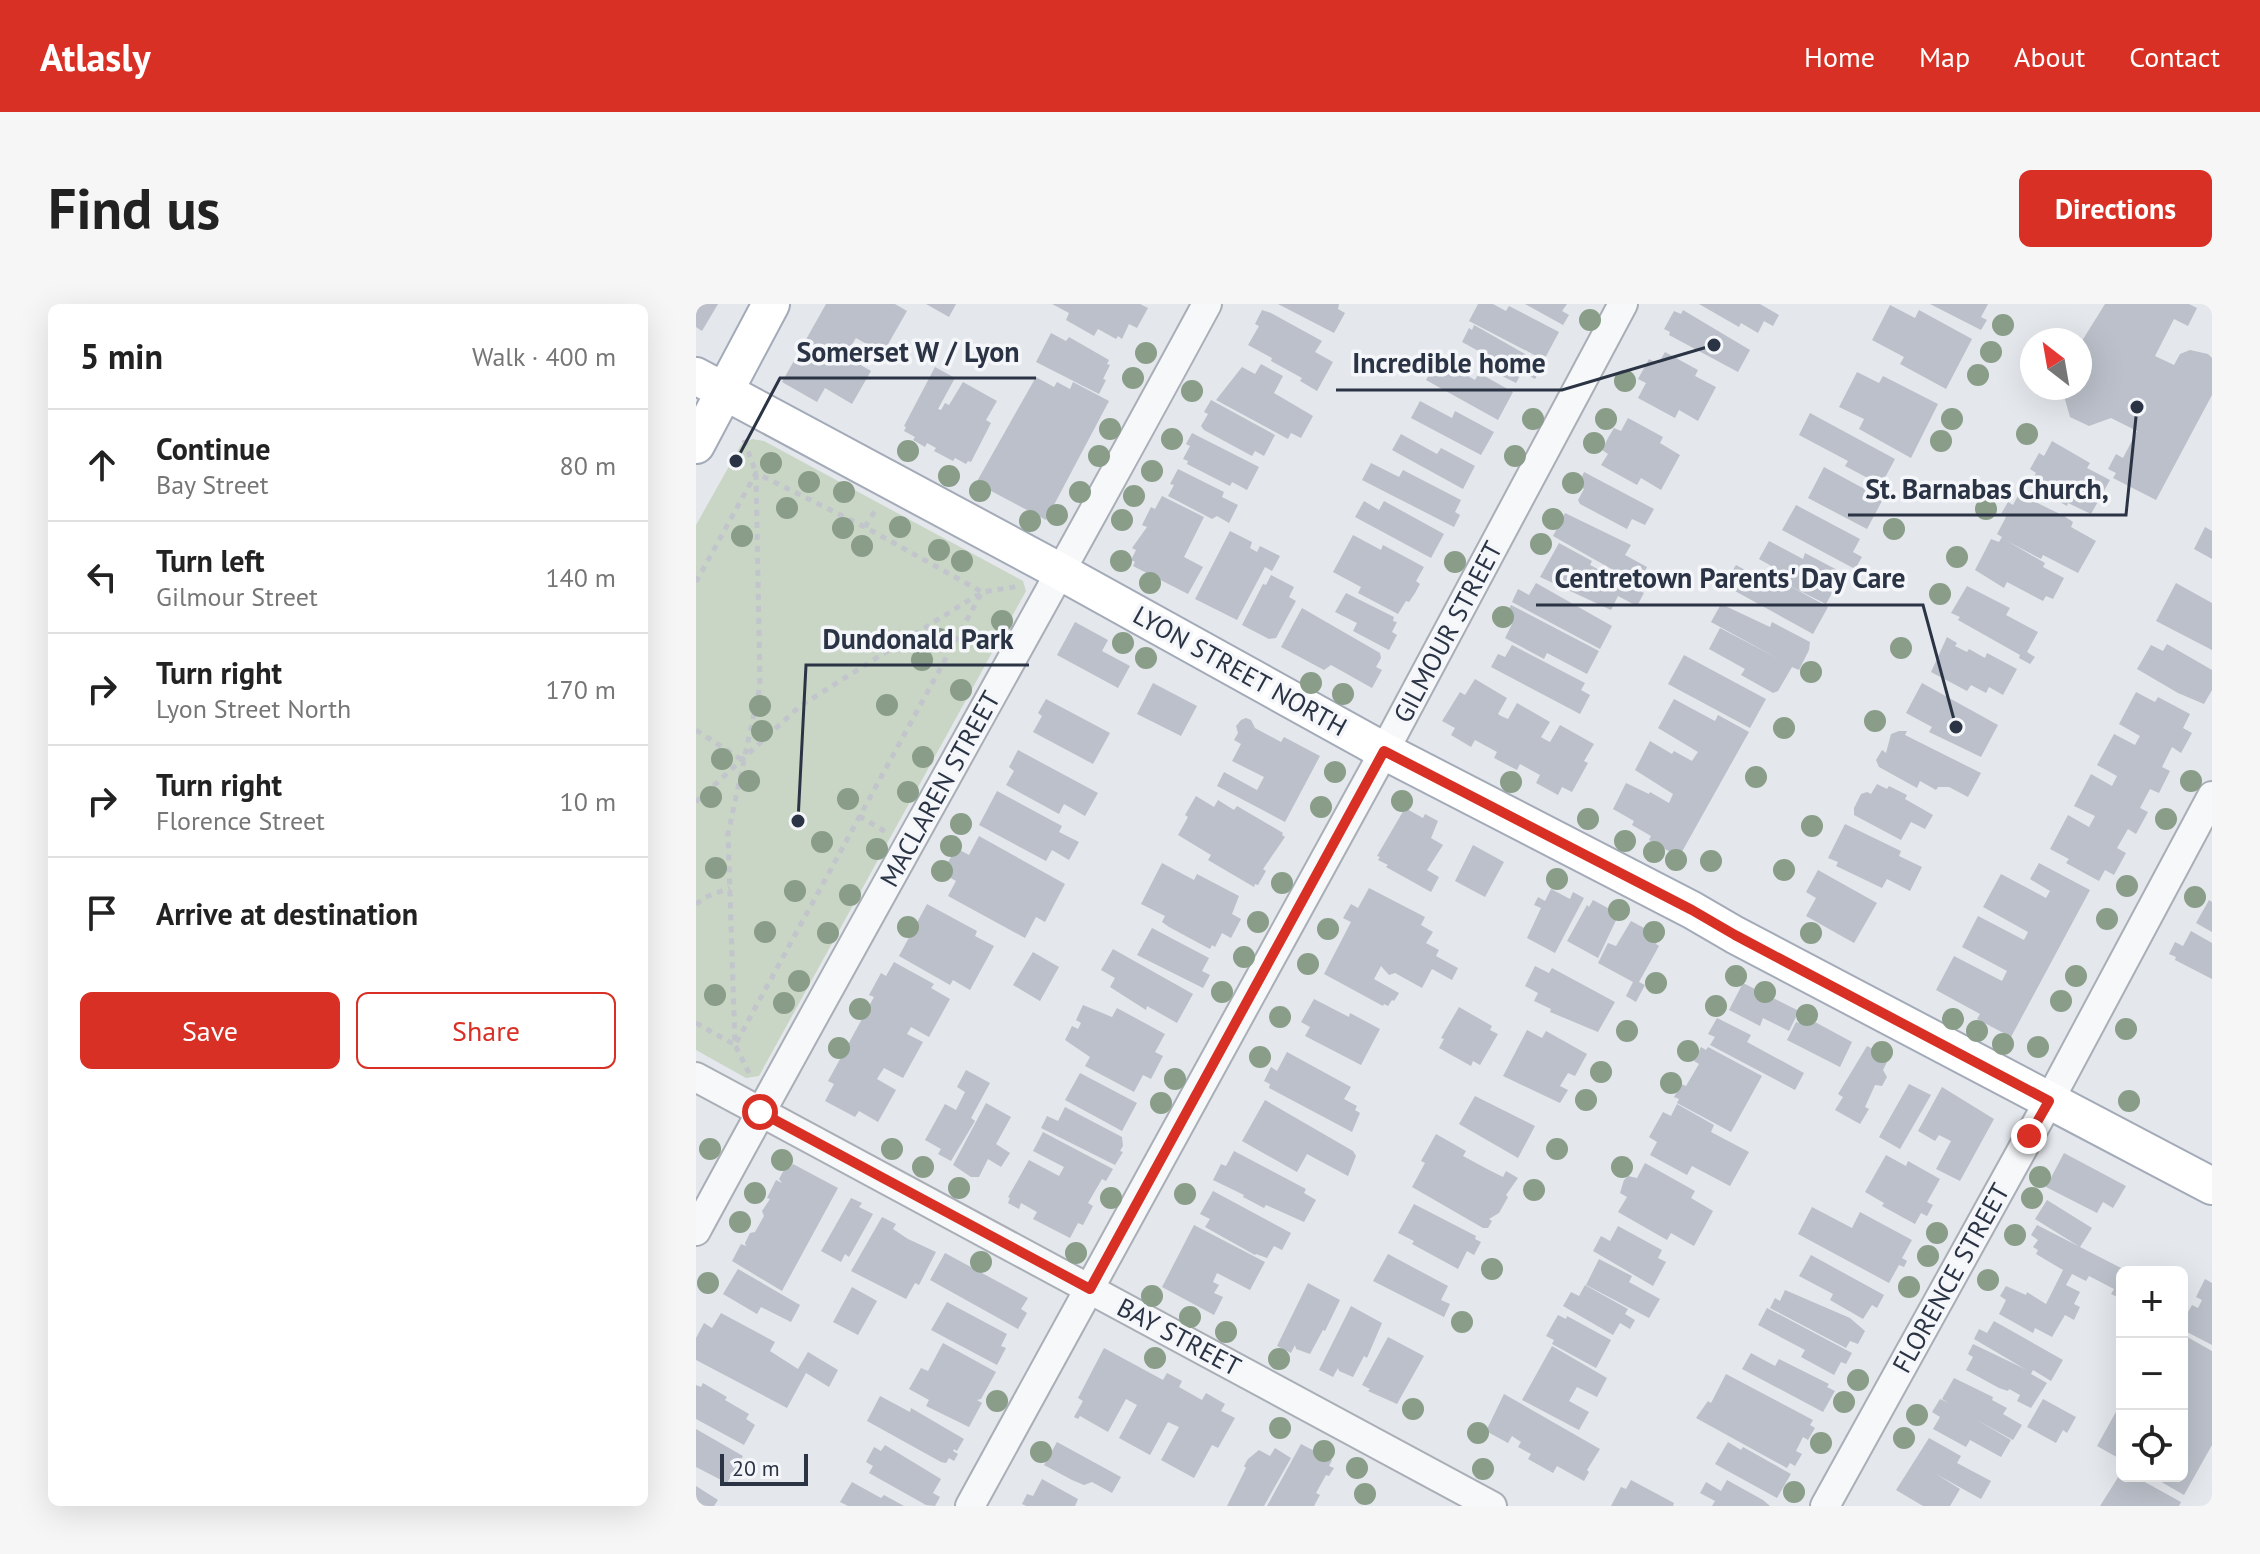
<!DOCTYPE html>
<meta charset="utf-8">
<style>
:root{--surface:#fff;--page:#f6f6f6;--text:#222;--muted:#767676;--line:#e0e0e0;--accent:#d93025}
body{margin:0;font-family:"PT Sans",sans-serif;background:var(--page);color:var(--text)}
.controls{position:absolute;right:24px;bottom:24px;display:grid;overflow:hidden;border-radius:12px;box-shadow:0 8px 32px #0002}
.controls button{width:72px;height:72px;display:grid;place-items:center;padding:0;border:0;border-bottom:2px solid var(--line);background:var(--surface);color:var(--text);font:40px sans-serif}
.compass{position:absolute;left:1324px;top:24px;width:72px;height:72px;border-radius:50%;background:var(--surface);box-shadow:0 8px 32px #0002;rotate:329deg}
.scale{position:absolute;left:24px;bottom:20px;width:88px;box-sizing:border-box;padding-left:8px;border:4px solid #2b3445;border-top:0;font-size:22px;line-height:28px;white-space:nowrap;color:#2b3445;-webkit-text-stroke:6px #f4f6f9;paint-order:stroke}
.stop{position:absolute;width:24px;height:24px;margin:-18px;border:6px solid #d93025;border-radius:50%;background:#fff}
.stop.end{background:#d93025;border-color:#fff;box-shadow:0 2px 8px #0008}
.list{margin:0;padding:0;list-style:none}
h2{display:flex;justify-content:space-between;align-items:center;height:104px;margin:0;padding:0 32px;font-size:34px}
h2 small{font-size:26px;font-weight:400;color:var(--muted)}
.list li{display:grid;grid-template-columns:52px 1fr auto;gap:24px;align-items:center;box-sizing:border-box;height:112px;padding:0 32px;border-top:2px solid var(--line)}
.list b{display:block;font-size:30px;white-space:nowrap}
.list p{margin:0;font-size:26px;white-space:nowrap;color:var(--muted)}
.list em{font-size:26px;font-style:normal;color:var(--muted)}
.actions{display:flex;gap:16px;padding:24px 32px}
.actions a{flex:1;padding:18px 0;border:2px solid var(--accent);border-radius:12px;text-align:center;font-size:28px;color:var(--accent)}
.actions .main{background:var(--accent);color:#fff}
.icon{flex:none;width:44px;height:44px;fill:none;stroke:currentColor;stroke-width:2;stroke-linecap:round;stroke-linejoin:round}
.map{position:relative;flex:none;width:1516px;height:1202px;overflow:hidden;border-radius:12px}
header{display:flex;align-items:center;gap:48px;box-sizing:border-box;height:112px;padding:0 40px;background:var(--accent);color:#fff}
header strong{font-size:38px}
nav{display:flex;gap:44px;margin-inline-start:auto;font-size:28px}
.intro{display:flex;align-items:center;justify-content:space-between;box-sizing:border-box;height:192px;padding:0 48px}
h1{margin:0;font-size:56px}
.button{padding:20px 36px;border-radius:12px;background:var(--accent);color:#fff;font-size:28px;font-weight:700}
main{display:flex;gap:48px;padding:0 48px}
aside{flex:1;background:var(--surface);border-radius:12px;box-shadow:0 8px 32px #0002}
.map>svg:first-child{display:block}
</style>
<header>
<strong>Atlasly</strong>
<nav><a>Home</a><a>Map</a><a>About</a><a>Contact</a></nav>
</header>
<div class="intro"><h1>Find us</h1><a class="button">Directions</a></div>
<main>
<aside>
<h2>5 min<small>Walk · 400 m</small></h2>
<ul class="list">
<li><svg class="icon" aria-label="ahead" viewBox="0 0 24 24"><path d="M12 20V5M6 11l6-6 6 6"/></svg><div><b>Continue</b><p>Bay Street</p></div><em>80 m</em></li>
<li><svg class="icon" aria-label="left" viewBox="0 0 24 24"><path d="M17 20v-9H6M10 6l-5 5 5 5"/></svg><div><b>Turn left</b><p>Gilmour Street</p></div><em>140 m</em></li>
<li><svg class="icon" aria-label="right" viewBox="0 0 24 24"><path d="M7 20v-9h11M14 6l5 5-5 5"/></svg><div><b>Turn right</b><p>Lyon Street North</p></div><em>170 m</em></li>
<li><svg class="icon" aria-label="right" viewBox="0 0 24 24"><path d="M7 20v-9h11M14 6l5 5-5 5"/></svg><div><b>Turn right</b><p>Florence Street</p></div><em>10 m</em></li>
<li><svg class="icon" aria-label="arrive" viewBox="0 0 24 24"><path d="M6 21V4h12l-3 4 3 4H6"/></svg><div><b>Arrive at destination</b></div></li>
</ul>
<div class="actions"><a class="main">Save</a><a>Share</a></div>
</aside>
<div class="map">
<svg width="1516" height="1202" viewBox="0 0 1516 1202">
<rect width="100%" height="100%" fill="#e4e7ec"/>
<path fill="#c9d6c5" d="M56 135 68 137 327 277 330 287 63 772 50 774 0 746V221L45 141Z"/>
<path fill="#bbc0ca" d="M0 0H22L6 27 0 23Z
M130 0H199L211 7 187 49 160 34 149 52 175 67 156 100 129 84 121 98 86 78Z
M230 0H260L253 13Z
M356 0H444L452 4 441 24 433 20 426 35 422 32 420 35 402 25 398 32 370 16 373 9Z
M582 0H643L642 5 649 9 638 29Z
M782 0H797L810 7 813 2 863 28 848 56 773 17Z
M829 0H871L866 7 873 11 867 21Z
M1003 0H1064L1083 11 1077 22 1068 17 1062 29 1045 19 1043 23Z
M1234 0H1292L1285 13 1291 16 1285 26Z
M1409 0H1493L1501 4 1492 22 1478 15 1459 52 1478 61 1484 50 1494 46 1512 50 1516 54V91L1460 196 1417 174 1420 169 1412 165 1420 150 1427 154 1441 127 1415 114 1393 122 1374 113 1368 92 1373 84H1384V63L1387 58 1384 57V40Z
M1194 1 1219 14 1223 6 1276 35 1250 85 1204 60 1208 53 1176 36Z
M566 6 575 9 626 37 619 48 637 58 621 87 604 77 606 74 575 57 576 54 552 41 563 22 559 20Z
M987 6 1054 46 1042 68 973 31 974 28 968 25 978 7 985 10Z
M778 21 847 60 839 75 826 68 820 79 782 60 788 50 766 38 773 24 776 26Z
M355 29 370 37 373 33 413 56 411 60 414 61 407 75 410 76 403 90 340 58Z
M969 48 1002 66 999 72 1020 83 1002 117 983 106 979 114 942 94 950 79 942 75 953 55 962 60Z
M742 55 779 76 783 69 817 88 802 116 730 76Z
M565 60 587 72 578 89 617 112 605 134 595 129 592 135 520 96 546 63 559 70Z
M239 63 259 74 242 105 245 106 249 99 253 101 267 78 301 97 290 116 295 119 275 158 272 157 270 160 259 154 257 157 238 147 240 144 231 139 229 143 217 136 219 133 208 127 210 123 208 122Z
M1161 68 1183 79 1187 72 1242 100 1215 154 1163 125 1168 115 1143 103Z
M340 73 358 83 361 78 374 85 377 78 413 97 350 216 280 179Z
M515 96 579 131 568 152 559 147 556 152 508 126 505 122 512 110 508 108Z
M724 97 756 114 759 107 798 128 785 151 715 114Z
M1114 109 1199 155 1185 181 1149 162 1152 157 1103 131Z
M932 114 967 133 964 139 984 151 965 186 945 174 941 181 905 161 912 150 906 146 912 134 918 124 925 127Z
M496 129 563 163 551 186 536 178 534 182 491 160 492 157 487 155 494 142 490 140Z
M705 130 741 150 745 144 779 162 767 185 696 146Z
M1356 137 1394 159 1391 164 1414 176 1395 210 1372 199 1371 202 1333 181 1340 169 1334 165 1343 149 1348 152Z
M675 159 703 173 707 166 765 196 759 208 764 211 758 223 666 176Z
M1128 163 1187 195 1171 225 1112 194Z
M482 165 528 188 526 193 542 201 533 219 521 212 516 215 472 192 478 181 474 180Z
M888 168 958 205 949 221 936 215 931 225 884 200 882 196 888 185 882 181Z
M1323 190 1368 212 1377 218 1375 223 1400 237 1382 269 1347 251 1345 255 1311 237 1349 259 1347 263 1368 274 1357 295 1350 292 1347 297 1311 278 1308 284 1279 266 1295 235 1303 238 1306 233 1301 230 1310 213 1305 210 1312 198 1317 201Z
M466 192 508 213 488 253 507 263 492 290 437 262 439 258 435 256 440 246 436 244 451 223 446 221 455 203 459 205Z
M668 197 683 206 688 197 748 230 735 254 659 213Z
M1100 201 1164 235 1157 248 1166 253 1159 265 1086 226Z
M869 209 935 241 929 251 951 263 942 280 857 232Z
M1509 223 1516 227V255L1498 245Z
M534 227 556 238 554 244 561 248 564 242 584 252 576 267 569 263 541 316 499 295Z
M657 231 685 246 687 241 728 263 720 277 724 280 719 289 713 298 710 297 702 310 662 289 665 283 637 268Z
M1073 237 1107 255 1109 249 1147 269 1130 300 1092 281 1132 303 1117 330 1028 281 1040 261 1069 277 1073 270 1075 271 1079 264 1063 255Z
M863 239 896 257 894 261 948 289 941 302 922 292 915 306 844 273Z
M575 271 598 283 593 293 600 297 580 334 573 335 546 321 567 280 570 281Z
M840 279 916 322 904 345 816 298 822 285 833 291Z
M1480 279 1516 299V346L1460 317Z
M1271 282 1314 304 1310 311 1342 328 1331 348 1339 353 1334 360 1323 354 1324 351 1262 316 1264 313 1255 309Z
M650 289 698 313 697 317 701 318 696 328 701 331 693 346 657 327 661 319 639 308Z
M1025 300 1074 323 1076 318 1114 338 1113 346 1103 366 1096 363 1082 387 1077 389 1045 371 1049 365 1013 345 1024 324 1081 354 1015 318Z
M815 301 903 347 891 370 851 349 848 355 809 334 816 320 807 315Z
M606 304 684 349 685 354 680 363 686 366 676 384 635 361 628 366 585 343Z
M379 318 412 336 406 347 434 362 422 384 361 351Z
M1251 333 1261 339 1259 342 1271 348 1273 345 1289 354 1291 349 1321 365 1307 391 1293 383 1290 389 1275 381 1271 387 1235 368Z
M1471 340 1516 366V386L1508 400 1482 389 1441 365 1455 341 1467 347Z
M816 341 889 379 885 386 894 391 884 410 795 363 802 350 809 353Z
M988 351 1070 395 1054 424 972 380Z
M779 375 811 394 802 410 805 412 812 415 821 399 854 418 845 433 850 436 854 438 864 421 898 440 888 457 892 459 876 488 866 483 862 491 840 479 844 471 824 460 821 466 798 454 801 448 779 436 775 443 755 431 759 424 746 417 764 388 769 391Z
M457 379 501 402 485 432 441 410Z
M1226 379 1302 421 1285 453 1233 428 1236 423 1210 409Z
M1440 388 1459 398 1462 393 1494 410 1487 424 1496 429 1485 449 1476 443 1466 463 1474 467 1463 489 1454 485 1444 504 1452 508 1440 530 1432 525 1421 544 1430 549 1418 571 1409 566 1403 577 1370 559 1373 555 1354 545 1372 511 1393 523 1399 512 1378 502 1395 470 1416 482 1421 472 1401 461 1418 430 1439 441 1444 432 1423 420Z
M350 395 414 429 397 460 337 428 346 412 342 409Z
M978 395 1019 417 1022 411 1053 428 983 553 953 536 955 532 936 521 938 517 917 505 930 479 953 490 954 488 973 499 977 490 939 466 954 437 976 450 978 447 996 457 1002 448 962 424Z
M550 414 555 416 559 424 585 438 588 433 624 452 589 518 521 482 528 468 561 486 568 473 536 457 545 440 538 436 542 429 540 422 545 416Z
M1203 427H1211L1209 431 1285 469 1272 493 1253 483H1242L1240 486 1224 477 1221 484 1183 463 1180 456 1186 446 1190 449 1195 430Z
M322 446 402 489 389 512 368 500 363 510 310 481 318 467 313 463Z
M1181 480 1191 485 1193 482 1211 491 1209 495 1237 511 1229 525 1215 518 1205 536 1158 511V504L1165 490 1171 488 1175 490Z
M301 487 366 522 363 528 383 538 373 556 356 546 350 557 283 521Z
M500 492 518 503 522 496 538 506 541 502 587 529 586 531 589 533 567 565 570 567 562 581 559 580 558 583 512 556 515 551 482 531 492 513 489 511Z
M709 504 727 514 729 510 742 517 735 534 747 541 731 566 743 573 735 588 690 563 692 561 682 556 684 553 681 552Z
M1149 520 1205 547 1203 552 1226 563 1214 587 1191 575 1186 584 1140 562 1142 558 1132 554Z
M283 532 369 580 349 618 340 613 329 634 252 592 260 577 246 569 260 544 273 551Z
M777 541 808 558 789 593 759 577Z
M466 559 498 576 501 570 543 592 536 610 545 615 535 634 526 629 519 643 516 641 514 645 473 623 466 618 469 612 445 600Z
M1343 559 1394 586 1315 733 1281 715 1284 710 1240 686 1258 652 1306 677 1311 667 1266 643 1282 612 1328 636 1332 628 1287 603 1305 570 1350 594 1354 587 1334 575Z
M1122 566 1181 599 1158 639 1110 612 1120 594 1110 588Z
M673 584 729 613 725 621 737 628 730 639 743 646 740 652 762 664 756 676 736 665 726 684 699 669 693 671 685 662 678 675 703 689 698 697 696 696 692 702 688 700 687 702 628 670 655 618 647 614 655 600 662 604Z
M855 585 874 595 877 588 888 594 859 649 831 634 845 604 838 601 842 593 849 597Z
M897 596 923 610 902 654 871 637 891 601 893 603Z
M1513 596 1516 598V628L1500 619Z
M231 600 281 627 279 632 298 642 274 686 257 676 254 681 203 652Z
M935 617 950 625 948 629 962 636 960 640 963 642 943 678 949 681 940 698 930 692 937 678 902 659 912 639 920 642Z
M456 624 513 654 506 667 514 671 507 684 441 651Z
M1495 627 1516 639V675L1479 656 1480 653 1473 650 1479 638 1487 642Z
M417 645 497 690 481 719 451 702 450 706 414 683 419 674 405 666Z
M337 648 363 663 344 697 317 681Z
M198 658 238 680 235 684 254 695 233 733 215 723 211 730 227 738 207 774 188 764 184 770 181 775 200 786 182 818 163 807 159 813 129 797 138 780 132 777 178 693 173 691 185 669 190 672Z
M839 662 853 669 856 664 919 698 902 728 854 708 855 705 838 697 842 689 829 682Z
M1047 679 1103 707 1093 727 1067 714 1064 722 1033 706Z
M618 695 653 713 654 709 684 725 665 761 609 732 614 723 605 718Z
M387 701 416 713 421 704 469 730 459 748 467 752 455 775 447 771 438 788 389 762 394 753 369 736 376 722 382 725 385 719 380 716Z
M763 703 796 722 794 726 802 730 784 761 777 757 775 762 743 744 748 735 745 734Z
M1106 711 1156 738 1144 763 1091 736 1100 718 1103 719Z
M1021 714 1055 731 1051 738 1108 769 1099 786 1014 741 1019 733 1012 730Z
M831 726 846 734 850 727 891 750 879 772 872 769 864 782 872 786 864 799 807 772Z
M1171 742 1181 747 1178 752 1191 758 1187 766 1191 773 1186 782 1179 781 1169 803 1173 805 1164 820 1139 806 1147 793 1142 790Z
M1005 743 1010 746 1012 743 1066 772 1035 828 981 799 983 795 978 793 985 780 990 782 1003 760 998 757Z
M591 748 655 783 648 795 661 802 659 806 664 809 656 828 573 784 574 780 568 777 575 763 581 767Z
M270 766 294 779 275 814 279 817 255 857 242 850 245 845 229 836 249 800 260 806 269 788 261 783Z
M384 769 441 799 426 827 369 796Z
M1213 780 1235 791 1204 845 1183 833Z
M1246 783 1298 815 1264 877 1240 865 1255 837 1243 831 1239 837 1222 827Z
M779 792 839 822 822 854 763 820Z
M569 796 657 847 660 852 652 872 611 850 601 868 546 837Z
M290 799 315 813 300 840 314 849 305 863 292 855 283 873H275L257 861Z
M981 800 1018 821 1015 828 1053 848 1034 882 996 862 991 871 954 851 961 838 953 833 967 808 975 812Z
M369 803 426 833 427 842 424 847 427 848 419 861 345 824 351 812 362 817Z
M347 828 417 865 410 877 406 875 392 899 397 902 387 921 382 919 374 934 337 915 341 908 325 899 323 905 312 899 314 894 312 893 333 856 363 872 368 863 337 847Z
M740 830 770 847 767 852 793 866 807 873 810 867 822 874 810 891 812 893 803 909 793 915 796 917 792 924H787L716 883 729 859 725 857Z
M538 847 610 885 608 889 620 896 608 918 570 901 568 904 547 893 548 891 517 876 525 860 530 862Z
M1368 849 1430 882 1417 904 1407 898 1401 909 1350 883Z
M1190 851 1210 862 1212 857 1244 875 1231 898 1237 901 1231 912 1225 909 1219 920 1186 902 1188 899 1169 888Z
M949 859 999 887 995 894 1017 907 998 942 975 929 971 936 922 908 931 893 924 889 928 876 932 872 941 874Z
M97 860 142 884 86 987 36 957 45 940 50 942 49 939 54 929 59 928 68 912 66 907 74 895 71 894 80 876 86 879 83 875 89 864H94Z
M517 887 595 929 586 946 578 942 571 954 560 950 559 951 509 923 514 915 504 910Z
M155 894 166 899 163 903 177 910 153 953 149 950 145 958 125 947Z
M1351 896 1396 924 1384 943 1339 915Z
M718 900 780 932 779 935 785 938 778 951 771 947 762 965 716 940 718 937 702 929Z
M1116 903 1156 924 1164 908 1216 936 1206 954 1211 957 1208 963 1203 961 1193 979 1102 930Z
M186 913 200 920 197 925 212 935 240 948 223 981 219 979 210 995 155 967Z
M498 921 569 958 554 986 521 969 517 978 523 981 518 989 527 993 518 1011 466 983Z
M1341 921 1429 966 1426 968V995L1415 990 1418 985 1393 972 1390 977 1376 970 1370 981 1384 988 1378 1000 1384 1003 1378 1016 1369 1011 1356 1033 1339 1024 1337 1029 1303 1010 1310 996 1304 992 1310 982 1330 991 1331 988 1350 1000 1367 966 1340 950 1342 946 1337 943 1342 936 1335 931Z
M922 922 966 946 962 954 970 958 957 982 897 947 905 932 914 937Z
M249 949 332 994 325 1005 331 1009 322 1025 234 976Z
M692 950 752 982 745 996 754 1000 748 1013 677 977Z
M1115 951 1188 991 1181 1004 1176 1001 1167 1015 1134 996 1137 990 1103 972Z
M903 955 936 972 933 978 964 995 953 1014 890 981Z
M42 965 104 1001 95 1018 65 1003 61 1010 27 990Z
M1509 975 1516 979V1041L1489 1027 1492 1021 1486 1018 1496 1001 1502 1004 1506 996 1500 993Z
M612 979 644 996 629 1027 627 1026 614 1050 600 1045 599 1041 595 1049 581 1042Z
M889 981 932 1005 929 1010 939 1016 934 1025 924 1019 917 1031 867 1002 875 988 883 992Z
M156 983 181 997 162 1031 137 1018Z
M1089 986 1154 1014 1169 1027 1162 1040 1154 1037 1150 1044 1074 1004 1079 994 1084 997Z
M251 998 311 1030 305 1042 310 1044 301 1061 235 1026Z
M655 1002 686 1019 671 1054 668 1052 657 1073 643 1067 642 1064 637 1073 623 1066Z
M1071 1004 1156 1049 1150 1060 1145 1058 1138 1071 1105 1053 1109 1046 1062 1021Z
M25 1009 79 1038 74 1047 102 1065 112 1048 142 1066 133 1083 110 1069 91 1104 0 1056V1034L8 1019 16 1024Z
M862 1011 870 1015 871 1012 915 1036 900 1064 856 1040 858 1036 850 1032Z
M1298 1017 1367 1056 1355 1077 1337 1066 1335 1070 1351 1079 1335 1104 1321 1097 1324 1091 1313 1085 1312 1087 1303 1084 1270 1066 1277 1053 1272 1050 1277 1040 1329 1065 1278 1035 1283 1025 1291 1029Z
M1486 1030 1516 1047V1141L1488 1191 1455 1172H1486Z
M692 1033 728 1052 701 1100 672 1087 674 1085 666 1081Z
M247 1039 300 1068 285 1095 281 1096 286 1099 273 1123 230 1102 233 1096 213 1085 225 1064 232 1067Z
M856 1042 911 1074 901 1093 881 1083 873 1097 893 1108 883 1126 826 1096Z
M408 1044 467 1076 471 1069 486 1077 483 1083 506 1096 510 1089 529 1100 525 1107 539 1114 522 1144 516 1141 498 1174 465 1156 483 1123 472 1118 454 1151 423 1134 441 1101 430 1095 412 1128 384 1112 382 1115 378 1113 387 1097 382 1094Z
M1055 1049 1079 1062 1083 1055 1133 1080 1131 1083 1139 1087 1127 1108 1046 1065Z
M1030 1070 1117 1116 1114 1121 1119 1124 1112 1136 1107 1133 1100 1147 1106 1150 1099 1162 1094 1159 1091 1164 1000 1114 1012 1097 1015 1099Z
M1258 1074 1297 1093 1296 1096 1311 1104 1307 1110 1326 1121 1317 1136 1279 1115 1315 1136 1305 1153 1274 1136 1270 1143 1237 1125 1244 1113 1236 1108 1244 1095 1253 1099 1246 1095Z
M7 1079 31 1093 29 1096 53 1110 50 1115 59 1121 48 1141 0 1115V1081L5 1083Z
M808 1090 904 1145 891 1166 893 1168 888 1177 861 1162 857 1169 832 1155 835 1150 822 1143 825 1138 816 1132 812 1139 790 1127Z
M184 1092 214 1108 215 1104 268 1135 261 1147 258 1145 257 1147 262 1150 258 1157 253 1154 250 1159 245 1158 171 1117Z
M1347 1095 1380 1113 1371 1129 1367 1126 1360 1139 1331 1123Z
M1426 1097V1156L1401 1142Z
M0 1125 47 1152 31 1179 0 1163Z
M1233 1134 1265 1152 1261 1159 1295 1177 1285 1195 1240 1170 1264 1185 1254 1202H1227L1200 1186Z
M361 1138 425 1173 416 1189 396 1178 388 1181 376 1176 348 1161Z
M1032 1138 1045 1146 1047 1143 1095 1170 1081 1194 1019 1160Z
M605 1140 636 1156 633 1162 638 1164 633 1172 630 1171 620 1189 624 1191 618 1202H571Z
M189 1141 245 1175 237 1189 244 1193 239 1202 230 1201 173 1169 177 1162 170 1158 178 1143 185 1147Z
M579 1144 595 1154 568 1202H531L550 1164 548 1162 552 1155 563 1146 574 1152Z
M1426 1167V1172H1438L1485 1198 1483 1202H1404Z
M346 1175 382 1195 379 1202H330L326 1200 331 1190 337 1192Z
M935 1176 978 1199 977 1202H915L925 1183 930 1185Z
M1031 1176 1067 1196 1074 1202H1016L1019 1197 1004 1189 1010 1178 1025 1187Z
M156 1178 185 1194 188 1191 208 1202H152L144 1198Z
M0 1182 22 1196 18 1202H0Z"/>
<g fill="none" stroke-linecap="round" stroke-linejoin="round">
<defs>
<path id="minor" d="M0 773 796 1202
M0 927C168 617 343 311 511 0
M274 1202 678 466 927 0
M1129 1202 1353 797 1516 492"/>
<path id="major" d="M0 72 365 268 688 447 996 606 1039 631 1516 882
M0 141 75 0"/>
</defs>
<use href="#minor" stroke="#a9aeb7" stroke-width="32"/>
<use href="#major" stroke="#a3abb8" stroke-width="40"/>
<path stroke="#c2c5cb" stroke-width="5" stroke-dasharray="6 6" stroke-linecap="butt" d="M48 136 60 169 64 382 32 530 39 741 53 769
M169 223 180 205
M0 278 60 169 169 223 286 288
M0 426 46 456
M0 498 104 402 286 288 324 282
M163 512 190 528
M0 600 12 592 34 584
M0 719 39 741 286 288"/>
<use href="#minor" stroke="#f7f8fa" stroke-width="28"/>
<use href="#major" stroke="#fff" stroke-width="36"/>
</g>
<g fill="#899d89">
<circle cx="894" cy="16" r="11"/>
<circle cx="1307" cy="21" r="11"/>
<circle cx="1295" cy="48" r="11"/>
<circle cx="450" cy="49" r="11"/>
<circle cx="1282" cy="71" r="11"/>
<circle cx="437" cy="74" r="11"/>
<circle cx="929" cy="77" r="11"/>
<circle cx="496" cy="87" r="11"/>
<circle cx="837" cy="115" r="11"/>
<circle cx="910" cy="115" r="11"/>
<circle cx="1256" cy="115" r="11"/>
<circle cx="414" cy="125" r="11"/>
<circle cx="1331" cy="130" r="11"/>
<circle cx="476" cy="135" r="11"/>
<circle cx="1245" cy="137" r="11"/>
<circle cx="898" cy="139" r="11"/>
<circle cx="212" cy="147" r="11"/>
<circle cx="403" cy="152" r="11"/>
<circle cx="819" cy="152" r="11"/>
<circle cx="75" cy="159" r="11"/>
<circle cx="456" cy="167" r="11"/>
<circle cx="253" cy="172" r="11"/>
<circle cx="113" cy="178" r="11"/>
<circle cx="877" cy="179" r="11"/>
<circle cx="284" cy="187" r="11"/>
<circle cx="148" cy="188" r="11"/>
<circle cx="384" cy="188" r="11"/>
<circle cx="438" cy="192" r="11"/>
<circle cx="91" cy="204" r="11"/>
<circle cx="1290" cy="205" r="11"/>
<circle cx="361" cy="211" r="11"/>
<circle cx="857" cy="215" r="11"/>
<circle cx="426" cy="216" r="11"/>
<circle cx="334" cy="217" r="11"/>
<circle cx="204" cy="223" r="11"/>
<circle cx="147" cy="224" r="11"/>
<circle cx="1198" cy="225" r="11"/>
<circle cx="46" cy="232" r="11"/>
<circle cx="845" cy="240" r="11"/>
<circle cx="166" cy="242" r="11"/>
<circle cx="243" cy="246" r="11"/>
<circle cx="1261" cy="253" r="11"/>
<circle cx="266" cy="257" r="11"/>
<circle cx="425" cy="257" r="11"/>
<circle cx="759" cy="258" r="11"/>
<circle cx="454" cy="279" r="11"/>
<circle cx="1244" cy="290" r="11"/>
<circle cx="807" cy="313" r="11"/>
<circle cx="306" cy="317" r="11"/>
<circle cx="243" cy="335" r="11"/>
<circle cx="427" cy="339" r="11"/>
<circle cx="1205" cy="344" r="11"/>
<circle cx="450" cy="354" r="11"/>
<circle cx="226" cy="356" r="11"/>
<circle cx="1115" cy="368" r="11"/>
<circle cx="615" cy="379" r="11"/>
<circle cx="265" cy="386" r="11"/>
<circle cx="647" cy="390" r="11"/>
<circle cx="191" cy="401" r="11"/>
<circle cx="64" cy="402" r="11"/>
<circle cx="1179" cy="417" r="11"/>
<circle cx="1088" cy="424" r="11"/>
<circle cx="66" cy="427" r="11"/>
<circle cx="227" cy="453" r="11"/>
<circle cx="26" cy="455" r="11"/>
<circle cx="639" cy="468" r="11"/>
<circle cx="1060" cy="473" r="11"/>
<circle cx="53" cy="477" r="11"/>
<circle cx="1495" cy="477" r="11"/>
<circle cx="815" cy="478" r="11"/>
<circle cx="212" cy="488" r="11"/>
<circle cx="15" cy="493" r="11"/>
<circle cx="152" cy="495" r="11"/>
<circle cx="706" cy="497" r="11"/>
<circle cx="625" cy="503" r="11"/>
<circle cx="892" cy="515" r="11"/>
<circle cx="1470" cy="515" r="11"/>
<circle cx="265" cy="520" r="11"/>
<circle cx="1116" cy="522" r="11"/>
<circle cx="929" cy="537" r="11"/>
<circle cx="126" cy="538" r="11"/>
<circle cx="255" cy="542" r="11"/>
<circle cx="181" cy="545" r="11"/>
<circle cx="958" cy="548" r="11"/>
<circle cx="980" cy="556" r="11"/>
<circle cx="1015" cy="557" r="11"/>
<circle cx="20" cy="564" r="11"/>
<circle cx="1088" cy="566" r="11"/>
<circle cx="246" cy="567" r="11"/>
<circle cx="861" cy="575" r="11"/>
<circle cx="586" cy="579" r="11"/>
<circle cx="1431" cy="582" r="11"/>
<circle cx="99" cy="587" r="11"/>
<circle cx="154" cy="591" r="11"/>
<circle cx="1499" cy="593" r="11"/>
<circle cx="923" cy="606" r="11"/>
<circle cx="1411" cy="615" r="11"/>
<circle cx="562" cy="618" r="11"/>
<circle cx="212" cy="623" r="11"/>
<circle cx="632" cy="625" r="11"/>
<circle cx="69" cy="628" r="11"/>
<circle cx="958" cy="628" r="11"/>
<circle cx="132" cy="629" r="11"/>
<circle cx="1115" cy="629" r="11"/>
<circle cx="548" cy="653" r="11"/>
<circle cx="612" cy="660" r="11"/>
<circle cx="1040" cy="672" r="11"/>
<circle cx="1380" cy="672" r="11"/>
<circle cx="103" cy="677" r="11"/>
<circle cx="960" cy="679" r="11"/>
<circle cx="526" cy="688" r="11"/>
<circle cx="1069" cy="688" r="11"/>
<circle cx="19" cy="691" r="11"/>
<circle cx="1365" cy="697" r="11"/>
<circle cx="88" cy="699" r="11"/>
<circle cx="1020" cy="702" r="11"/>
<circle cx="164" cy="705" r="11"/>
<circle cx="1111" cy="711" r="11"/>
<circle cx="584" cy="713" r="11"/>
<circle cx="1257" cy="715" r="11"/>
<circle cx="1430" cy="725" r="11"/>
<circle cx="931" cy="727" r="11"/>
<circle cx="1281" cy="727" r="11"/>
<circle cx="1307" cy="740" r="11"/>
<circle cx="1342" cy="743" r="11"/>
<circle cx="143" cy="744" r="11"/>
<circle cx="992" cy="747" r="11"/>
<circle cx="1186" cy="748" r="11"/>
<circle cx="564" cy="753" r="11"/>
<circle cx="905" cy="768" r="11"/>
<circle cx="479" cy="775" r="11"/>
<circle cx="975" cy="779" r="11"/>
<circle cx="890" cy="796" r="11"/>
<circle cx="1433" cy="797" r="11"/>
<circle cx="465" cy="799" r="11"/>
<circle cx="14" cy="845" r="11"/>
<circle cx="196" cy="845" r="11"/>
<circle cx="861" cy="845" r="11"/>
<circle cx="86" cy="856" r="11"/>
<circle cx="227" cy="863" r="11"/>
<circle cx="926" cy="863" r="11"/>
<circle cx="1344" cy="873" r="11"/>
<circle cx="263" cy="884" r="11"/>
<circle cx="838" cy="886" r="11"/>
<circle cx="59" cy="889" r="11"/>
<circle cx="489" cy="890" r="11"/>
<circle cx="415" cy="894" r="11"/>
<circle cx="1336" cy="894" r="11"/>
<circle cx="44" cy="918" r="11"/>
<circle cx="1241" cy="929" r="11"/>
<circle cx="1319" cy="931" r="11"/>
<circle cx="380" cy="949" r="11"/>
<circle cx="1232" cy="952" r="11"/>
<circle cx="285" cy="958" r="11"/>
<circle cx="796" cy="965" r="11"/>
<circle cx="1292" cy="976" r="11"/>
<circle cx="12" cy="979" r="11"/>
<circle cx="1213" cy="983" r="11"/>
<circle cx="456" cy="992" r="11"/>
<circle cx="494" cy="1013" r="11"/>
<circle cx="766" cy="1018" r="11"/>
<circle cx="530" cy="1028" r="11"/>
<circle cx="459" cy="1054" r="11"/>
<circle cx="583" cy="1055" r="11"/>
<circle cx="1162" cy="1076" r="11"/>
<circle cx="301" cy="1097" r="11"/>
<circle cx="1148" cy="1098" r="11"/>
<circle cx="717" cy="1105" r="11"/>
<circle cx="1221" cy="1111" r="11"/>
<circle cx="584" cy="1124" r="11"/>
<circle cx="782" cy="1129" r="11"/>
<circle cx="1208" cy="1134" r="11"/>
<circle cx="1125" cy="1139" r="11"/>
<circle cx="628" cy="1147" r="11"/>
<circle cx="345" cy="1148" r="11"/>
<circle cx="661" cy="1164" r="11"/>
<circle cx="787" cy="1165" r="11"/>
<circle cx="1098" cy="1188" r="11"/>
<circle cx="669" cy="1190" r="11"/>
</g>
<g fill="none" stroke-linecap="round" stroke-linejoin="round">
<path stroke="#d93025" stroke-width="10" d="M64 808 394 985 688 447 996 606 1039 631 1353 797 1333 832"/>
</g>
<g text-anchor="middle" stroke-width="7" stroke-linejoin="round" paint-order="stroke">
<g font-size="26" fill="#2b3445" stroke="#f4f6f9">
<text transform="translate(752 328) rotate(-62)" y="9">GILMOUR STREET</text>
<text transform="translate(544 367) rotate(29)" y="9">LYON STREET NORTH</text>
<text transform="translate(244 485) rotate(-61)" y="9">MACLAREN STREET</text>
<text transform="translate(1255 974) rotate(-61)" y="9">FLORENCE STREET</text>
<text transform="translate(483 1033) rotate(28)" y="9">BAY STREET</text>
</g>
</g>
<path fill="none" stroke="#2b3445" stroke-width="3" d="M40 157L84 74H340M1018 41L866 86H640M1441 103L1430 211H1152M1260 423L1227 301H840M102 517L110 361H333"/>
<g fill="#2b3445" stroke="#f4f6f9" stroke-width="3">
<circle cx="40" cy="157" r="8"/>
<circle cx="1018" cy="41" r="8"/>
<circle cx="1441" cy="103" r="8"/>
<circle cx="1260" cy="423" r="8"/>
<circle cx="102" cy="517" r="8"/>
</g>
<g font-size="28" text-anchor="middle" font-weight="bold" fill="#2b3445" stroke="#f4f6f9" stroke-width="7" stroke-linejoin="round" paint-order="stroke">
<text x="212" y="58">Somerset W / Lyon</text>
<text x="753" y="69">Incredible home</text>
<text x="1291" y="195">St. Barnabas Church,</text>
<text x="1034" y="284">Centretown Parents' Day Care</text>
<text x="222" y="345">Dundonald Park</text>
</g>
</svg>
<div class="controls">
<button>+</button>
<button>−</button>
<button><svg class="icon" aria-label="locate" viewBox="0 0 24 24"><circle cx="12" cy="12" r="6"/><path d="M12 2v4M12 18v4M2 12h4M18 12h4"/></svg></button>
</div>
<svg class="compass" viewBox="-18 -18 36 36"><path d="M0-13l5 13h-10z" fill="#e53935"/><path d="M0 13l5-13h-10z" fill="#767676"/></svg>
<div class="scale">20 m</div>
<div class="stop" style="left:64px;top:808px"></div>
<div class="stop end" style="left:1333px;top:832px"></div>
</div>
</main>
